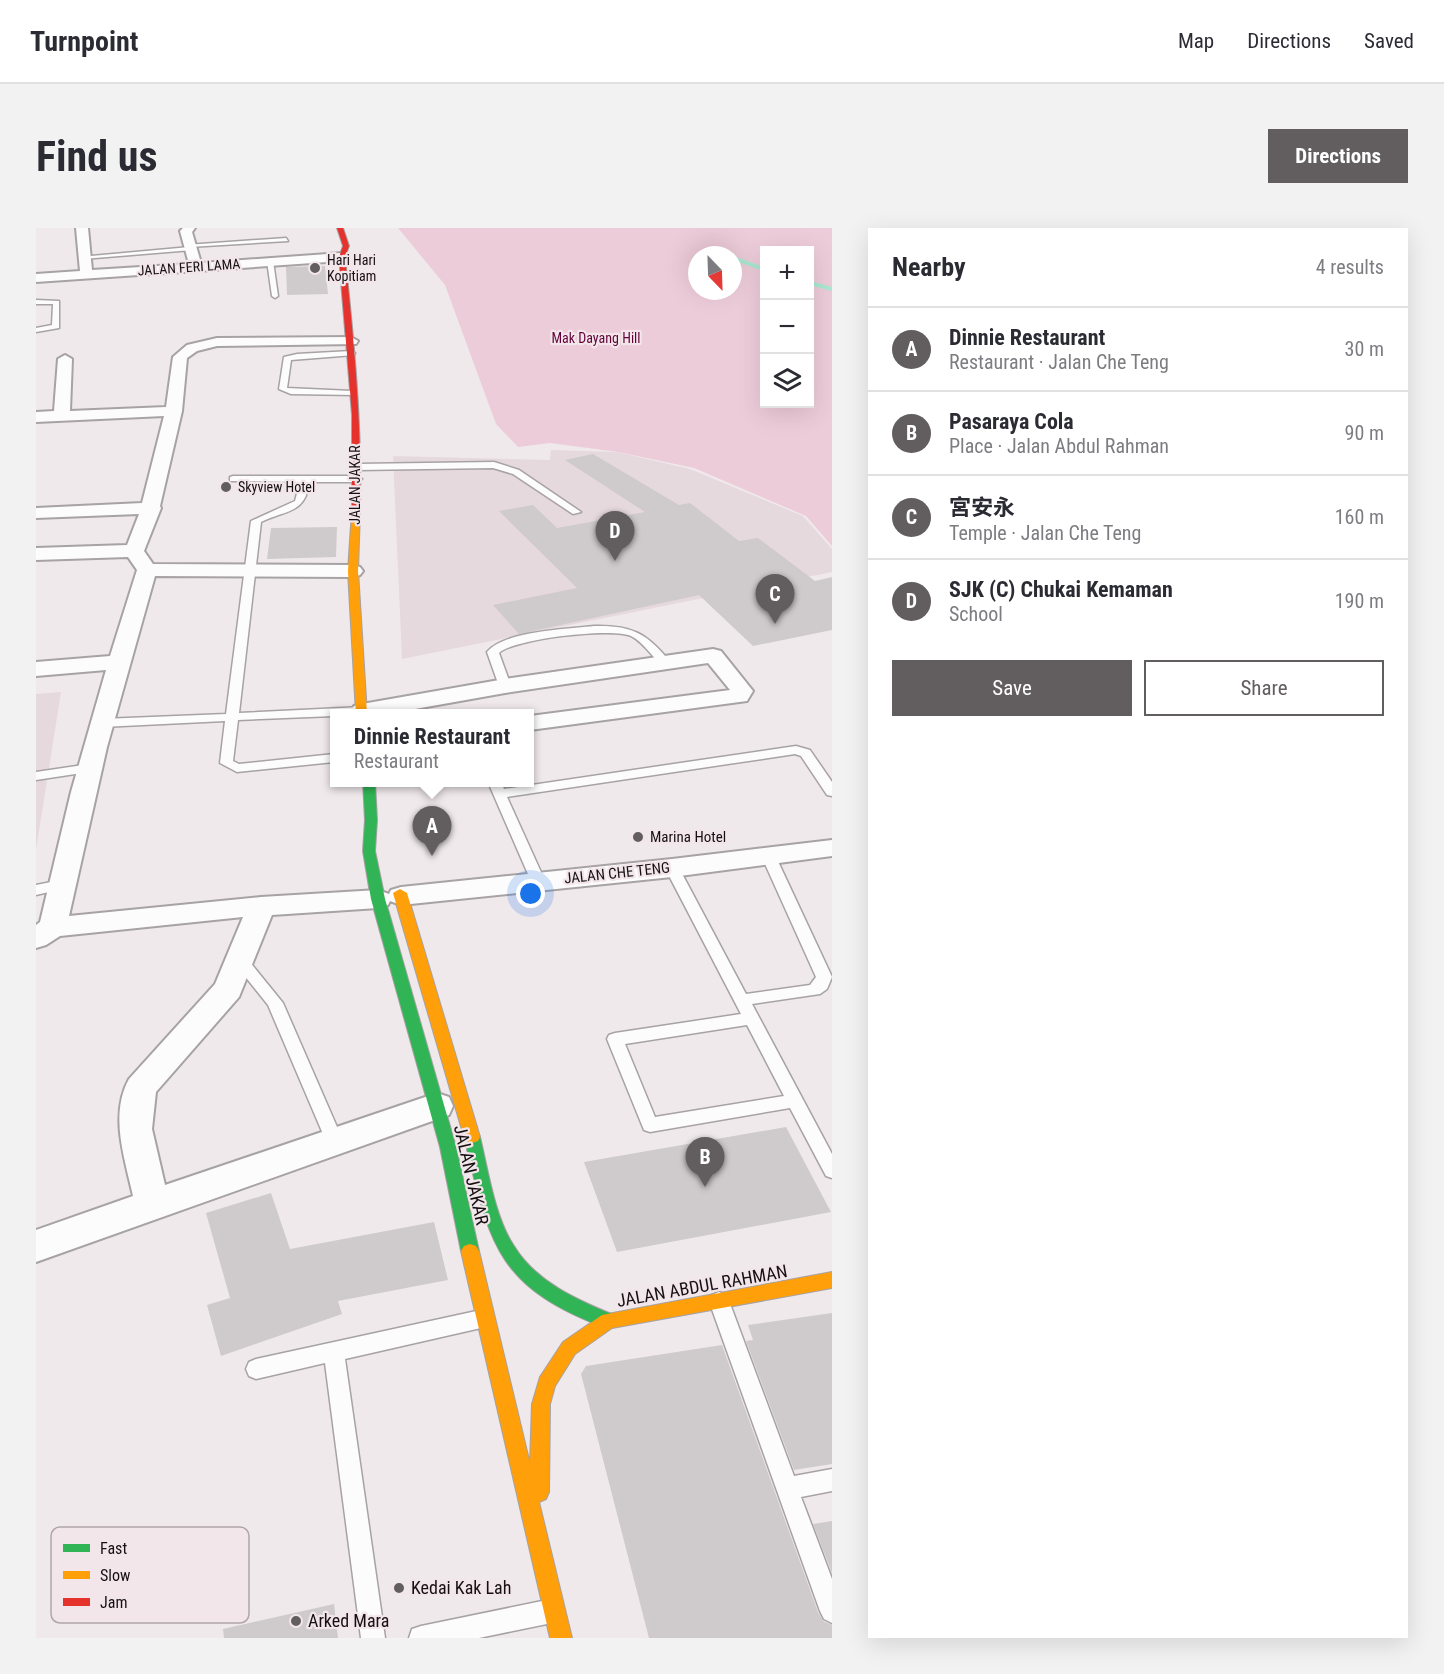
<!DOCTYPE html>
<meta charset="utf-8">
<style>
:root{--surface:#fff;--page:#f2f2f3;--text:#2b2b33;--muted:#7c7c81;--line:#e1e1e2;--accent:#625d5e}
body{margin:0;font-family:"Roboto Condensed","Noto Sans SC",sans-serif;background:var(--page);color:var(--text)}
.controls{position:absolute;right:18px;top:18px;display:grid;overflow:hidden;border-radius:0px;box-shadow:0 6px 24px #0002}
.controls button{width:54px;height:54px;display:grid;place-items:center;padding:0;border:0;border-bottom:2px solid var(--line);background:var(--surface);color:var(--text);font:30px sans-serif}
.compass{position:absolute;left:652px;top:18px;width:54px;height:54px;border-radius:50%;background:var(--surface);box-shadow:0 6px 24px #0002;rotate:157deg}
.you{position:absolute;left:495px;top:666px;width:21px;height:21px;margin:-15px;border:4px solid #fff;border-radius:50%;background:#1a73e8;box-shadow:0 0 0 9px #1a73e833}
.badge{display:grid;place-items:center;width:39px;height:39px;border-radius:50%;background:var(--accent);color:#fff;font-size:20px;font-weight:700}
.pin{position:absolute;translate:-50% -50px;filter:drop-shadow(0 2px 3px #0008)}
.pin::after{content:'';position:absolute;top:32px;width:21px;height:18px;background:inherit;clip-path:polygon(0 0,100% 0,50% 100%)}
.popup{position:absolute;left:294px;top:481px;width:204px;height:78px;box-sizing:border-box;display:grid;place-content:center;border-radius:0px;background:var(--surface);filter:drop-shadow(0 2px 4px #0005);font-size:20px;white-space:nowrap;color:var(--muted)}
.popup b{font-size:22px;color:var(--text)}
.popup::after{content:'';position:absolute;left:50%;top:100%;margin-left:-12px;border:12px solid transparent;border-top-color:var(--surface)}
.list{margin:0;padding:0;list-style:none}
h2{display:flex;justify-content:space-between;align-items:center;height:78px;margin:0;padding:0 24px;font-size:26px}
h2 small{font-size:20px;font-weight:400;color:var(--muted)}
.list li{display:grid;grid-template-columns:39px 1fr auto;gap:18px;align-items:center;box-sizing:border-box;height:84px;padding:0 24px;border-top:2px solid var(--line)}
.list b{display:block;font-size:22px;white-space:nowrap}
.list p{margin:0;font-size:20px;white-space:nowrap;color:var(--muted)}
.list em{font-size:20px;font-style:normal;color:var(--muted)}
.actions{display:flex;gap:12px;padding:18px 24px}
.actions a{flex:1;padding:14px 0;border:2px solid var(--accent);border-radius:0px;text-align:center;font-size:21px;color:var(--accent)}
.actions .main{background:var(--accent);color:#fff}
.icon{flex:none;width:33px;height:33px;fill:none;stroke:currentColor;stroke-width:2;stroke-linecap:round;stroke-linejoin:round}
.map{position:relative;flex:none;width:796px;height:1410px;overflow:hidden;border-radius:0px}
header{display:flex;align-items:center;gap:36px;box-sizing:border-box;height:84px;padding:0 30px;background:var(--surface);border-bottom:2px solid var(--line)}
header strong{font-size:28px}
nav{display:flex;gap:33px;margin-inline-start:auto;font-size:21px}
.intro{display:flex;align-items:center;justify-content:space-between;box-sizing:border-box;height:144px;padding:0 36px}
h1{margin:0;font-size:42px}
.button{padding:15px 27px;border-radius:0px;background:var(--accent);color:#fff;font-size:21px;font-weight:700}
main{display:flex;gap:36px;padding:0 36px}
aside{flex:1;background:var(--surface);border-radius:0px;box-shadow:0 6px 24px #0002}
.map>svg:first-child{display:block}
</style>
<header>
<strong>Turnpoint</strong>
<nav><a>Map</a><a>Directions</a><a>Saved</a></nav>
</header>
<div class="intro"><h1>Find us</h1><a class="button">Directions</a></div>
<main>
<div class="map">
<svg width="796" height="1410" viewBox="0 0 796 1410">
<rect width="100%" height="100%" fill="#f0e9ec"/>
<path fill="#e6d9de" d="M515 222 581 224 654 241 767 288 796 321V344L366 431 357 228 514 232Z
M25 464 0 622V466Z"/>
<path fill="#edccd9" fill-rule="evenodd" d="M362 0H796V318L770 288 658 240 582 224 514 215 482 219 460 196 409 57ZM728 22H774V176H728ZM661 27H697V63H661Z"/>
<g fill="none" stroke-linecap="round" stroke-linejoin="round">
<path stroke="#abe8d1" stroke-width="4" d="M676 22 689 27
M697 30 728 41
M774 55 796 61"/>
</g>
<path fill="#cfcacc" d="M289 38 292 66 251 67 250 39Z
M557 226 643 277 654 275 703 313 722 310 779 353 796 349V402L717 418 663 367 483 406 457 377 541 360 463 283 497 277 521 300 609 284 529 232Z
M301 299 300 329 231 331 235 300Z
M750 899 795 984 581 1024 548 934Z
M235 965 254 1021 398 994 412 1052 302 1073 306 1086 185 1128 171 1077 194 1070 170 985Z
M796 1085V1236L758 1242 710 1113 717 1112 712 1097Z
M686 1117 782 1384 787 1393 796 1397V1410H613L545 1146 550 1138Z
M796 1293V1345L777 1296Z
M298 1376 302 1410H188L187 1401Z"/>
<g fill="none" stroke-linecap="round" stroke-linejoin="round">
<defs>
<path id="lane" d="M250 10 252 13 153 19 150 17Z
M154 19 156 22 47 31 44 29Z
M234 31 237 33 242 68 239 70 236 68 231 33Z
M0 72 23 73V100L0 104V100L16 97 17 76H0Z
M315 123 319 125 318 127 255 132 251 160 316 163H319V167L255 166 243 161 248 129 261 126Z
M458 234 483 242 545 284 537 286 477 246 457 240 322 242 318 239 322 236Z
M197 248H321L326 251 321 254H273C270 286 249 282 225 294L203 485 326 479 332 483 330 486H298V488L202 492 197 533 203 536 298 526V534L201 544 184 535 189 493 66 499 60 495 66 491 190 486 215 293 259 273 264 254 194 253V249Z
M558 398C596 397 611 405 635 435L629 438 625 437C616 428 607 414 595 408 577 399 476 411 463 425L475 458 469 462 463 458 451 424C468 403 531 401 558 398Z
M760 518 774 522 796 554V568L791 567 765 528 759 526 471 569 509 653 502 658 495 653 452 554H465L468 561Z
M54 536 60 540 59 543 0 552V544Z
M732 623 739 627 796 749 791 761 784 766 716 776 796 926V950L790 948 754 880 614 904 608 902 571 811 573 807 579 805 705 786 629 640 631 637H641L643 640 710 766 774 757 780 749 725 627ZM711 797 748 868 619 889 589 816Z
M25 652 32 657 30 660 0 667V657Z
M204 727 209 728 247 775 308 915 305 920 299 922 293 920 232 777 196 732 199 728Z
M683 1064 690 1067 693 1073 758 1248 796 1241V1263L765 1269 796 1351V1395L788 1391 784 1383 673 1073 676 1067Z
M445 1082 452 1085 455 1091 452 1097 445 1100 309 1131 349 1410H325L289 1135 220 1151 213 1148 210 1141 213 1134 220 1131Z
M511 1372 519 1376 523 1384 519 1392 511 1396 443 1410H373L376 1401 385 1398Z"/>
<path id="street" d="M40 0H52L56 42 153 36 144 3 147 0H159L156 4 165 35 306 25 312 29 306 33 0 54V46L44 43Z
M315 109 322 113 320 116 181 118 161 123 151 130 146 183 124 278 125 280 108 323 117 336 317 337 324 339 327 343 324 347 317 349 119 348 71 519 33 688 225 669 342 662 353 666 355 662 365 659 636 631 796 612V628L636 649 365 677 354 673 352 677 342 680 236 687 203 769 120 864 116 901 129 957 401 865 413 869 417 878 413 887 0 1034V1002L97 968C89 931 73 887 93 851L179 756 207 689 24 708 10 717 0 720V697L4 694 35 564 70 442 0 448V434L74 428 101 342 92 329 0 332V320L91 317 103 286 0 290V280L106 275 128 188 0 194V184L18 183 22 131 29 127 36 131 34 183 130 179 137 129 151 117 181 110Z
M677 421 685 423 717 463 711 473 494 502V488L694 462 672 435 469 465 351 486H316L314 483 318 478 326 476 469 451Z"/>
<path id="fast" d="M327 554H339L341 592 339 623 349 671 420 919 443 1023 440 1028 434 1030 428 1028 425 1023 404 919 335 671 327 623 329 592Z
M436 903 442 905 444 909C452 942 459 990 478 1018 500 1054 541 1072 578 1087L581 1093 578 1099 572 1101C460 1059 454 1017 428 909L430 905Z"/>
<path id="slow" d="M320 279 324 282 322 343 331 486H320L312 343 316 282Z
M364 661 371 665 444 909 442 913 436 915 430 913 428 909 357 665Z
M434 1016 440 1018 443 1023 494 1236 496 1176 504 1149 527 1114 566 1087 796 1044V1060L576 1100 539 1126 519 1158 514 1176 513 1264 510 1271 503 1274 536 1410H514L425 1023 428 1018Z"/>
<path id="jam" d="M301 0H307L313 18 309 29C318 113 326 197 324 282L320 285 316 282V187L303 29 307 18Z"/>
</defs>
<use href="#lane" stroke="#a7a2a3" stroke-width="3"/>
<use href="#street" stroke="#a7a2a3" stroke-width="4"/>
<use href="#fast" stroke="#a7a2a3" stroke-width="2"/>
<use href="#slow" stroke="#a7a2a3" stroke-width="2"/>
<use href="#jam" stroke="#a7a2a3" stroke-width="2"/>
<use href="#lane" fill="#fdfcfc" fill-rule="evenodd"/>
<use href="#street" fill="#fdfcfc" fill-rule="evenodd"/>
<use href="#fast" fill="#30b455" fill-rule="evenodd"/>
<use href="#slow" fill="#ff9f0a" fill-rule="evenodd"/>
<use href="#jam" fill="#e5322d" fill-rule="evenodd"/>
</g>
<g fill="#625d5e" stroke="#f3e6eb" stroke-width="2">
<circle cx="279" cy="40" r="6"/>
<circle cx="190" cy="259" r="6"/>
<circle cx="602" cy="609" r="6"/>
<circle cx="363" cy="1360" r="6"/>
<circle cx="260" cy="1393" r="6"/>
</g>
<g text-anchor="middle" stroke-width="4.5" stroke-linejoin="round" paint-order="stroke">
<g font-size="14" fill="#151112" stroke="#f3e6eb" text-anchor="start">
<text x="291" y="37">Hari Hari<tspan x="291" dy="16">Kopitiam</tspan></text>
<text x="202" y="264">Skyview Hotel</text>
</g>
<g font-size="14" fill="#151112" stroke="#f3e6eb">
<text transform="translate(153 39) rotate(-4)" y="5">JALAN FERI LAMA</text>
<text transform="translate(319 257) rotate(-90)" y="5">JALAN JAKAR</text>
</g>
<g font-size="14" fill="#630339" stroke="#f3e6eb">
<text x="560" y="115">Mak Dayang Hill</text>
</g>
<g font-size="15" fill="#151112" stroke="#f3e6eb" text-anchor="start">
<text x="614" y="614">Marina Hotel</text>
</g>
<g font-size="15" fill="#151112" stroke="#f3e6eb">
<text transform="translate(581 645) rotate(-6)" y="5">JALAN CHE TENG</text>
</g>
<g font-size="18" fill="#151112" stroke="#f3e6eb">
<text transform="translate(435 947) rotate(77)" y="6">JALAN JAKAR</text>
<text transform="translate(666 1058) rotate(-10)" y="6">JALAN ABDUL RAHMAN</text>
</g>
<g font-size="18" fill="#151112" stroke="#f3e6eb" text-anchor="start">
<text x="375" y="1366">Kedai Kak Lah</text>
<text x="272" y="1399">Arked Mara</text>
</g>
</g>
<rect x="15" y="1299" width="198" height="96" rx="9" fill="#f3e6eb" stroke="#b0a6aa" stroke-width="1.5"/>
<rect x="27" y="1316" width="27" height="8" fill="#30b455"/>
<rect x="27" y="1343" width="27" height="8" fill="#ff9f0a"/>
<rect x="27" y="1370" width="27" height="8" fill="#e5322d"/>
<g font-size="16" fill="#151112">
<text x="64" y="1326">Fast</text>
<text x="64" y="1353">Slow</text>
<text x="64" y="1380">Jam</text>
</g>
</svg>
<div class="controls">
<button>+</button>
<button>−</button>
<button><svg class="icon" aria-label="layers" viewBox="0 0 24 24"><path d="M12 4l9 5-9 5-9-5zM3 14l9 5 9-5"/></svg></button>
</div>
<svg class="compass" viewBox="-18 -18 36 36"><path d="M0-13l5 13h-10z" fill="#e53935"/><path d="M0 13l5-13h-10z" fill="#7c7c81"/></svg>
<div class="you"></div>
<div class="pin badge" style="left:396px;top:628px">A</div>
<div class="popup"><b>Dinnie Restaurant</b>Restaurant</div>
<div class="pin badge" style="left:669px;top:959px">B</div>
<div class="pin badge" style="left:739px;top:396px">C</div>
<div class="pin badge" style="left:579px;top:333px">D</div>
</div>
<aside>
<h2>Nearby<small>4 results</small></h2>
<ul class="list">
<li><span class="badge">A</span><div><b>Dinnie Restaurant</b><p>Restaurant · Jalan Che Teng</p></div><em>30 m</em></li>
<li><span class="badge">B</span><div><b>Pasaraya Cola</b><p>Place · Jalan Abdul Rahman</p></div><em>90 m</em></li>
<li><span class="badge">C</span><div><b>宮安永</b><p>Temple · Jalan Che Teng</p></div><em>160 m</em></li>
<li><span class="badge">D</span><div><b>SJK (C) Chukai Kemaman</b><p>School</p></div><em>190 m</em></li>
</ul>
<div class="actions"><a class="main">Save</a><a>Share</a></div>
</aside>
</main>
